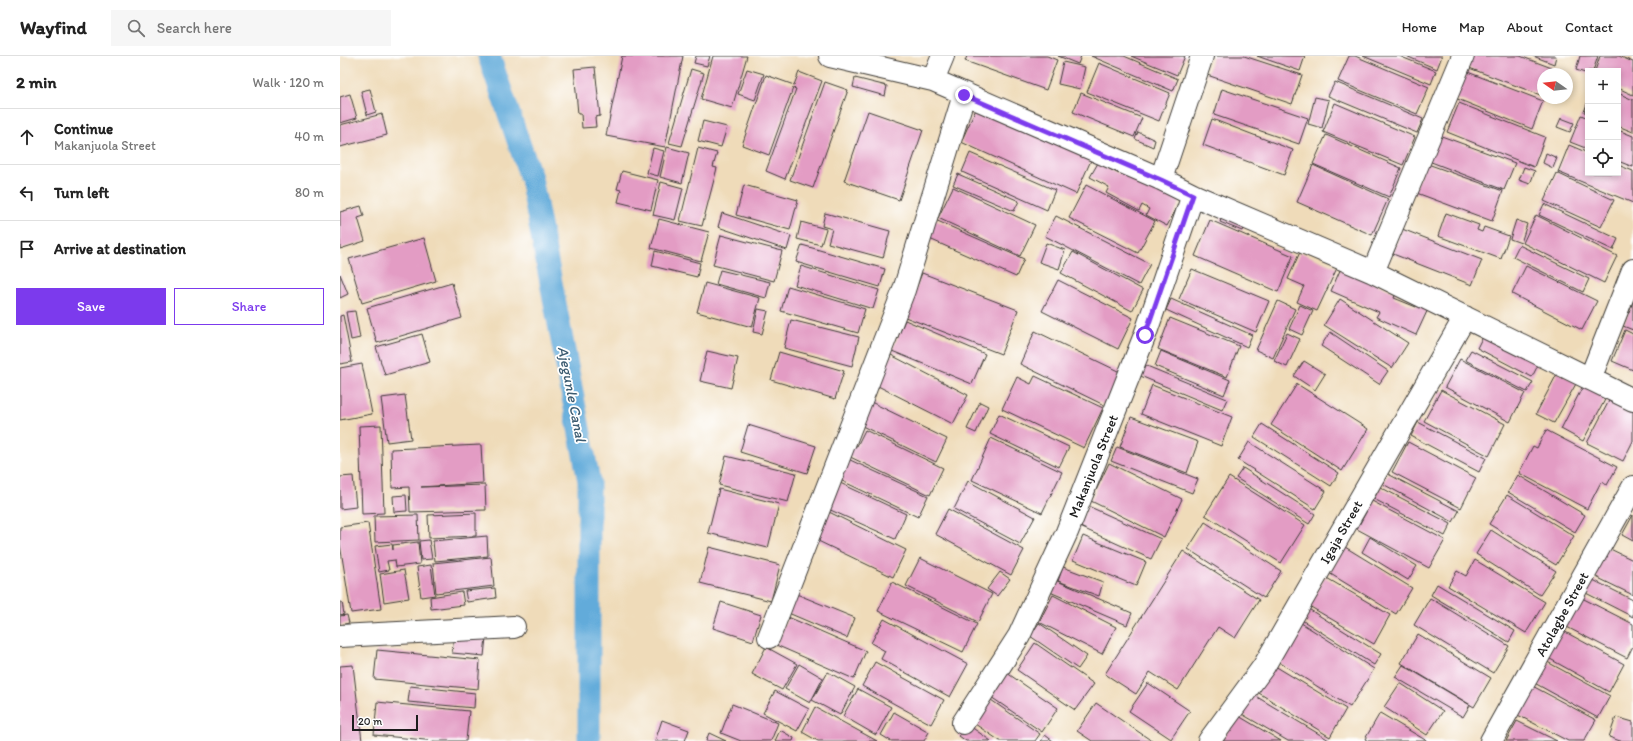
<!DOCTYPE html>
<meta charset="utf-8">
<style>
:root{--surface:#fff;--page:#f6f6f6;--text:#222;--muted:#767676;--line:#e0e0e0;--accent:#7c3aed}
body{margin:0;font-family:Itim,sans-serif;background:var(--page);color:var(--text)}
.controls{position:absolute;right:12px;top:12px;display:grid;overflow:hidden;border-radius:0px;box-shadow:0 2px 6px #0003}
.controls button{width:36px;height:36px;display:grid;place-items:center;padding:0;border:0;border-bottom:1px solid var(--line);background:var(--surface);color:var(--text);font:20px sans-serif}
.compass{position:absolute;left:1197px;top:12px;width:36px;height:36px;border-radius:50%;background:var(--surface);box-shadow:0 2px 6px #0003;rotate:284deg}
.scale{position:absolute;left:12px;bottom:10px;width:66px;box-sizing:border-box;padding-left:4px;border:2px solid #1c1c1c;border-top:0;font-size:11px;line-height:14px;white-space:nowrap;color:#1c1c1c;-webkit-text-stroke:3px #fff;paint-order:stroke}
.stop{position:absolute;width:12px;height:12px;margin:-9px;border:3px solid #7c3aed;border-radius:50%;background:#fff}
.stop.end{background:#7c3aed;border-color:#fff;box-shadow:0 1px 4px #0008}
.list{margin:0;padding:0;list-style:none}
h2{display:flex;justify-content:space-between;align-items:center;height:52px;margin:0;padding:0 16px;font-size:17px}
h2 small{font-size:13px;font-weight:400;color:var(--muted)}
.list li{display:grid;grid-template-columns:26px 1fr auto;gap:12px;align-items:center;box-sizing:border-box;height:56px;padding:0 16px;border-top:1px solid var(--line)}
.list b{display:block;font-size:15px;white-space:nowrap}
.list p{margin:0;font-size:13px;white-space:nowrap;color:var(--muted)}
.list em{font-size:13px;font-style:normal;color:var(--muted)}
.actions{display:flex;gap:8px;padding:12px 16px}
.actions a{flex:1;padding:9px 0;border:1px solid var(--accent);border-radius:0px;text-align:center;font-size:14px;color:var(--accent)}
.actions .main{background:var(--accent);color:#fff}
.icon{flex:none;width:22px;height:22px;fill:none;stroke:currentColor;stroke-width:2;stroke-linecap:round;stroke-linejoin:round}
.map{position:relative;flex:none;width:1293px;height:685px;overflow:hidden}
header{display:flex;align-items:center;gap:24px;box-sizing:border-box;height:56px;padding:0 20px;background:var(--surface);border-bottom:1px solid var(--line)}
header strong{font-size:19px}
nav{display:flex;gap:22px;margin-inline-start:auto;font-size:14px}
.search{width:280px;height:36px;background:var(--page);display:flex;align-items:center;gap:10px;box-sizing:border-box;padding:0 14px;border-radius:0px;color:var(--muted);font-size:15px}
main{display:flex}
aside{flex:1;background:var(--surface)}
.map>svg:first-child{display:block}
</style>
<header>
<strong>Wayfind</strong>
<div class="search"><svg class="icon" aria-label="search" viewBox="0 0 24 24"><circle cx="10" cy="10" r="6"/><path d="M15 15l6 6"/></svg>Search here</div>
<nav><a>Home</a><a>Map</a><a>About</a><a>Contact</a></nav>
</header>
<main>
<aside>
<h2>2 min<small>Walk · 120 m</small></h2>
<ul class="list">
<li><svg class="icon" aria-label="ahead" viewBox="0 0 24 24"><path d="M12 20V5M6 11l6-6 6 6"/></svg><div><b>Continue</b><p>Makanjuola Street</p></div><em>40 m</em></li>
<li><svg class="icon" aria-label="left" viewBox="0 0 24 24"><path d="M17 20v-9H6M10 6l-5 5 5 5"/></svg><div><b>Turn left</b></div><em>80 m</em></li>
<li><svg class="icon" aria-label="arrive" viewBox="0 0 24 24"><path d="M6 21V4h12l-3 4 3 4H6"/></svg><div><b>Arrive at destination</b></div></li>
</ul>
<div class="actions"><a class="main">Save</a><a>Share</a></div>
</aside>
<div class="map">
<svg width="1293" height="685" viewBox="0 0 1293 685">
<rect width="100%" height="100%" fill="#fff"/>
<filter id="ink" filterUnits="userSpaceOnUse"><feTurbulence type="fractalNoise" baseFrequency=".025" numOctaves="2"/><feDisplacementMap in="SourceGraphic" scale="8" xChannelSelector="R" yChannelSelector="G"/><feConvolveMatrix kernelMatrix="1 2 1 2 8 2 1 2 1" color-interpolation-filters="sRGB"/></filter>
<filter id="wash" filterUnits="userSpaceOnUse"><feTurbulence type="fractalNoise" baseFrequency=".012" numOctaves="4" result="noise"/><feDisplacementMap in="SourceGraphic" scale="16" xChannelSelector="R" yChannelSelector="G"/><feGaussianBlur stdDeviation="0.9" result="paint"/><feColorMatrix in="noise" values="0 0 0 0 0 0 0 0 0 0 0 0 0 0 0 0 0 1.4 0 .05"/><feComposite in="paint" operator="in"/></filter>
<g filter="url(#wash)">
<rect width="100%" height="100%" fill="#efdbb9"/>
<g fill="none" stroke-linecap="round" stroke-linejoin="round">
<path stroke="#62abda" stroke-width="23" d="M149 0 191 122 249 425V685"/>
</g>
<g id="blocks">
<path fill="#e39cc4" d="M282 0H343L325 91 266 80Z
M356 0H370L367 10 354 7Z
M373 0H407L392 52 361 43Z
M627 0H707L717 4 706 34 625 5Z
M718 0H741L738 8Z
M751 0H784L838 23 833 35Z
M791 0H845L837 19Z
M873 0H904L962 19 952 48 867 19Z
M917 0H965L960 15Z
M1009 0H1015L1089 31 1077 58 998 25Z
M1023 0H1059L1096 15 1091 28Z
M1066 0H1102L1097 13Z
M1128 0H1180L1217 14 1215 18H1203V40L1124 10Z
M1193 0H1216L1214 8Z
M1240 0H1258L1253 15H1248V18L1236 14Z
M1260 0H1279L1293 6V39L1278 32V15H1255Z
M723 6 745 11 740 33 718 28Z
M759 7 830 37 819 65 747 36Z
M255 11 260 60 255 61 256 71 242 72 241 58H238L234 13Z
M351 13 364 17 342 90 329 87Z
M407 13 424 18 415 44 398 38Z
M1125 15 1203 45 1192 73 1115 42Z
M459 16 482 25 445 123 426 115 456 33 453 32 429 99 402 89 426 19 454 29Z
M515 22 547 30 545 40 513 31Z
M485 26 508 34 473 132 450 124Z
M995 26 1083 63 1077 77 988 40Z
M30 33 36 56 27 59 21 35Z
M882 33 968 62 959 88 874 59Z
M741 37 802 62 794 81 733 56Z
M1278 37 1293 44V76L1278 70Z
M10 38 17 62 0 67V41Z
M975 41 989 44 982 72 968 68Z
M1248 45V57L1244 56Z
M995 47 1075 81 1063 109 983 76Z
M1119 47 1205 81 1194 111 1107 76Z
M637 51 752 102 736 138 621 86Z
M528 55 583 74 559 144 504 125Z
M42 58 47 79 0 91V69Z
M1241 59 1248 62V93L1230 86Z
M1221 62 1234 67 1230 76 1217 71Z
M872 63 953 94 944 119 863 89Z
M363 65 387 71 381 91 358 85Z
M1278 74 1293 80V111L1278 105Z
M798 76 815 84 813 91 795 83Z
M1096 78 1175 107 1164 134 1086 104Z
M986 79 1061 112 1049 141 973 108Z
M1229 89 1248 97V117H1278V109L1293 115V147L1218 116Z
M327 91 349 97 342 127 320 121Z
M313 92 324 95 318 120 307 117Z
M358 92 377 97 373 111 377 112 362 170 340 165Z
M630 97 715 134 707 154 622 116Z
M1206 97 1217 102 1213 112 1203 107Z
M758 107 779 118 782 112 841 144 827 170 806 159 809 153 802 149 799 155 766 137 769 131 750 121Z
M1085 107 1163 135 1152 165 1074 136Z
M973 109 1048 143 1032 179 957 146Z
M1184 111 1195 115 1190 128 1179 124Z
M282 115 318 124 311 154 278 146 281 134 277 133Z
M1217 117 1274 144 1261 171 1204 145Z
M618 118 679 145 674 155 613 129Z
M321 126 343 132 335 164 313 159Z
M404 129 458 144 450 174 396 159Z
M746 129 815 165 798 197 729 162Z
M613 131 695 169 680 200 598 162Z
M1204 148 1278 183 1273 194 1199 159Z
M21 150 24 160 18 162 25 185 0 193V156Z
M382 157 451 180 447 194 378 171Z
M485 157 550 175 543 202 488 187 492 173 482 170Z
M883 157 905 166 902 175 880 166Z
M1106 157 1139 169 1137 174 1142 176 1144 171 1169 180 1161 203 1098 180Z
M1196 159 1277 200 1264 227 1183 187Z
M716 160 810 208 799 229 705 180Z
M319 163 369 176 361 205 311 192Z
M593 163 684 203 676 221 585 181Z
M870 164 953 200 938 236 855 200Z
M1176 164 1187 168 1181 187 1170 183Z
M461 166 486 173 481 189 457 183Z
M1062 173 1142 204 1132 229 1053 198Z
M381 179 442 195 434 225 373 209Z
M84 182 96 225 22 247 9 203Z
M706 187 725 194 719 213 699 206Z
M462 189 545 213 540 231 456 206Z
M1179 189 1249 223 1243 236 1173 201Z
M315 195 360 207 357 221 312 210Z
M733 196 803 234 792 255 721 217Z
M960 196 997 212 977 255 957 246 964 230 948 223Z
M461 210 539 234 533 253 455 229Z
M1186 210 1257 245 1242 274 1172 238Z
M1001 212 1056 237 1054 242 1076 251 1078 247 1089 251 1076 279 1036 261 1039 256 991 235Z
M852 213 929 245 916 276 839 243Z
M380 214 430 226 426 242 376 228Z
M582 217 678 254 661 298 565 261Z
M0 218 8 238 0 242Z
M718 224 793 262 778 293 702 255Z
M112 227 122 262 37 287 27 252Z
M365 227 420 242 412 271 357 256Z
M448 230 525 253 518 277 441 255Z
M831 243 912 279 907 291 826 254Z
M1000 243 1068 287 1052 312 984 269Z
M938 245 955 253 933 302 916 294Z
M1293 245V274L1283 270Z
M960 249 973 255 962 279 949 273Z
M418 253 428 255 422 278 413 276Z
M15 255 20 282 11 284 6 256Z
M3 259 12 306 0 308V260Z
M830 262 899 290 887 321 818 293Z
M451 264 519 281 512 310 444 292Z
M565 264 645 298 632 328 552 295Z
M1285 274 1293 278V314L1272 305Z
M695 275 782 317 766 350 680 308Z
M990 276 1048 315 1039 328 981 290Z
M947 277 960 283 947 311 934 305Z
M82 278 90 306 45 319 36 291Z
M1144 278 1199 307 1192 321 1137 292Z
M1131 294 1193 326 1187 336 1125 304Z
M367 295 398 302 391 332 360 325Z
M821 295 890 324 884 339 815 310Z
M439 296 504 315 495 343 431 324Z
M551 299 628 339 613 368 536 329Z
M1120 303 1185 337 1170 366 1105 331Z
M964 305 985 318 975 334 954 320Z
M22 308 32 358 0 364V312Z
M802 308 887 343 882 354 798 319Z
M1218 316 1237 326 1214 367 1196 358Z
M695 320 763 352 744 392 662 353 677 321 691 328Z
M957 328 1028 373 1002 415 931 369Z
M1244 328 1267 340 1243 385 1221 373Z
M812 329 892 361 881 390 801 358Z
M1101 334 1165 368 1149 400 1084 365Z
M65 339 71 383 47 386 41 342Z
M1271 341 1293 352V385L1283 405 1247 387Z
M531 346 607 383 596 406 520 369Z
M640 346 648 350 636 377 627 373Z
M659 358 729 391 719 411 650 378Z
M791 361 858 386 847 417 780 391Z
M1078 366 1146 402 1139 416 1071 380Z
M922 368 999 417 991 430 914 381Z
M41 369 44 457 22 458 19 370Z
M408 369 476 390 467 417 400 396Z
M525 374 603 412 590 439 506 399 511 388 517 390Z
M1206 374 1277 411 1267 429 1261 426 1247 453 1179 417 1193 390 1197 392Z
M651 382 722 416 702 457 632 424Z
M909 386 986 435 975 453 898 404Z
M1068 386 1136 422 1121 452 1052 416Z
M141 389 143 427 81 431 145 429 146 454 70 456 69 431 52 432 51 393Z
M777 391 858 423 852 437 771 405Z
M386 400 456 417 448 446 379 429Z
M508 403 588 440 578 461 498 423Z
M769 407 842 443 824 481 751 445Z
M903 412 975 458 969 468 896 422Z
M1048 418 1119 455 1113 466 1043 428Z
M1178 419 1245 459 1235 476 1168 436Z
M13 420 16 451 0 453V421Z
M889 421 965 469 941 507 865 459Z
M628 425 695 461 680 488 614 453Z
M498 426 566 458 555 483 486 452Z
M1040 431 1111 468 1105 480 1034 443Z
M379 433 439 448 428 492 368 477Z
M66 439 67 455 54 456 53 440Z
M1167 439 1234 480 1216 509 1149 468Z
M1032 445 1105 484 1089 512 1017 473Z
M748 450 821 483 811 503 738 470Z
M608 453 684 494 671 519 595 478Z
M487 455 566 494 553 521 474 483Z
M136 457V480L89 482 88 459Z
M78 459 79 484 35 486 34 460Z
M1293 459V485L1282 479Z
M865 466 941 515 924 542 848 493Z
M28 467 41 553 11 557 0 488V471Z
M1151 474 1216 515 1200 539 1136 498Z
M147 480 148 500 95 505 93 485Z
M743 480 806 506 796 530 733 504Z
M1030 481 1077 510 1068 524 1022 496Z
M89 484 92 503 81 504 79 485Z
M78 486 80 508 56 511 55 504 47 505 49 514 39 516 35 490 52 488 53 494V489Z
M1264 490 1293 504V539L1250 518Z
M369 491 440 509 431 545 360 527Z
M1005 491 1072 532 1056 558 989 517Z
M843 495 919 544 895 582 878 571 838 634 810 616 796 638 765 618Z
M151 501 154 530 96 537 93 507Z
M580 502 652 538 638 566 566 530Z
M1135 504 1205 546 1186 577 1108 530 1117 515 1126 520Z
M91 509 95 539 81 541 77 511Z
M723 511 763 526 759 540 718 525Z
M64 514 69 542 44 546 40 518Z
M660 516 670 523 657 540 647 533Z
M985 521 1050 559 1034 588 969 550Z
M1247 521 1293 544V561L1240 534Z
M715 524 792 557 787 569 710 536Z
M552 526 637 568 623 596 538 555Z
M1097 528 1175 575 1169 586 1091 539Z
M155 532 156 542 127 546 125 535Z
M122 536 124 549 91 553 90 541Z
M454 537 515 562 507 582 446 556Z
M713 539 776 571 762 598 699 566Z
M1236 539 1293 568V590L1287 602 1221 568Z
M1090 542 1169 590 1153 617 1074 569Z
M0 546H2L4 558 0 559Z
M381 546 421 559 413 585 373 572Z
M967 552 1041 598 1034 609 960 563Z
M7 559 9 567 0 569V560Z
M448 561 526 595 514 623 436 589Z
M544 563 628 608 610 641 541 603 545 595 531 587Z
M958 565 1034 613 1010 651 934 603Z
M699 567 747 600 738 613 690 580Z
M1218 572 1284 608 1269 636 1203 599Z
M114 578 146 581 144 600 112 597Z
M1078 578 1151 622 1134 651 1061 607Z
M695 587 754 628 735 654 677 614Z
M426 591 457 608 442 634 412 618Z
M37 594 140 604 138 633 34 623Z
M1200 602 1270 640 1258 662 1189 624Z
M535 606 604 644 591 668 522 630Z
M930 607 1006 653 990 681 914 634Z
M459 608 483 622 470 647 445 633Z
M13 609 22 685H0V610Z
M1063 609 1130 649 1123 661 1055 621Z
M488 616 515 631 500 659 472 644Z
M667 617 718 652 702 676 651 641Z
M1185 626 1256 664 1244 685H1228L1170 655Z
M808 627 850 655 831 683 789 655Z
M1060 627 1103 655 1087 679 1044 651Z
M70 630 135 637 134 652 68 646Z
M518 633 551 651 536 679 503 660Z
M435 635 469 653 457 675 423 657Z
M907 635 989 684 988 685H948L895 654Z
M651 644 700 678 695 685H660L635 668Z
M37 646 129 655 126 685H95L34 679Z
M756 647 812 685H752L737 675Z
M392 648 438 667 431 685H401L381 677Z
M475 651 537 685H478L462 676Z
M554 656 589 676 584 685H551L541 679Z
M1040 657 1087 685H1028L1025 683Z
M897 659 941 685H882Z
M1276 661 1293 666V685H1280L1269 681Z
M322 664 349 674 345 685H315Z
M1177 665 1217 685H1166Z
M627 668 651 685H626L619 680Z
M440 674 454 682 453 685H435Z
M369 677 386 685H366Z
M705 679 713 685H701Z"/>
</g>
</g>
<g filter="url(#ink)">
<use href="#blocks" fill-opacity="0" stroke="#3c3934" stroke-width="1"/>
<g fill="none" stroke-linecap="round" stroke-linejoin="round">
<defs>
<path id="minor" d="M490 0 593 24 821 123 853 139 1033 216 1293 344
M593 24 603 0
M821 123 862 0
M1033 216 1123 0
M1250 323 1293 214
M0 580 174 571
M429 581 564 234 624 39
M623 667 679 580 727 476 805 279 853 139
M869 685 924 610 1125 261
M1151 685 1293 431"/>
</defs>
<use href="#minor" stroke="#3c3934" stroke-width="24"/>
<use href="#minor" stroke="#fff" stroke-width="22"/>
</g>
</g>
<g fill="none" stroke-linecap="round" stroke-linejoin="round" filter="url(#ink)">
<path stroke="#7c3aed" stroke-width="5" d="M624 39 821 124 853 139 805 279"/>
</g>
<g text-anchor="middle" stroke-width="3.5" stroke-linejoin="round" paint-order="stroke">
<g font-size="14" fill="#1c1c1c" stroke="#fff">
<text transform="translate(753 410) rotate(-68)" y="5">Makanjuola Street</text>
<text transform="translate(1001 476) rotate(-60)" y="5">Igaja Street</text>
<text transform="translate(1222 558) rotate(-61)" y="5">Atolagbe Street</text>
</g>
<g font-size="15" font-style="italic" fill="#3c5c71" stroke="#fff">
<text transform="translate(232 338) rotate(79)" y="5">Ajegunle Canal</text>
</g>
</g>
</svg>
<div class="controls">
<button>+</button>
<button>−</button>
<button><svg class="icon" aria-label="locate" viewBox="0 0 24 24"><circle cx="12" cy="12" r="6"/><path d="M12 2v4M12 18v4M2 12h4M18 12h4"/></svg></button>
</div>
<svg class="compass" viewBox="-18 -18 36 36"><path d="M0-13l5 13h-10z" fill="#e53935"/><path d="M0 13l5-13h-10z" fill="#767676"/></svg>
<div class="scale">20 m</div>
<div class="stop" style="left:805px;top:279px"></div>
<div class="stop end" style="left:624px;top:39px"></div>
</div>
</main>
